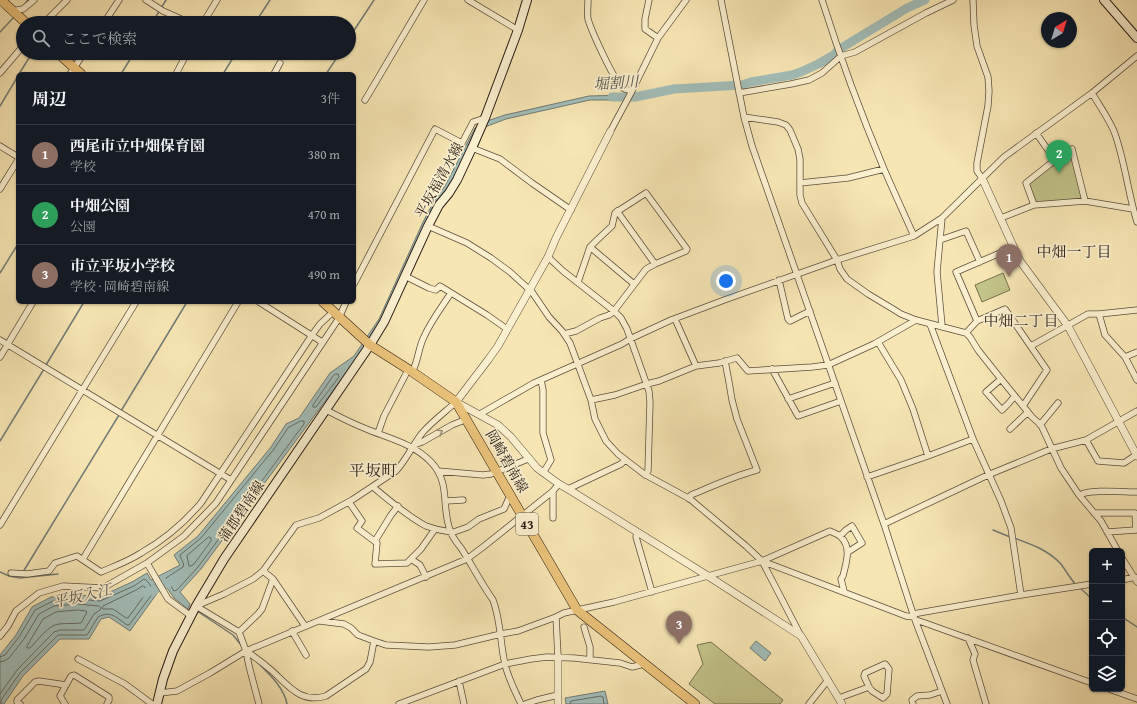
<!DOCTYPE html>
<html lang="ja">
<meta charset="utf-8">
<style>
:root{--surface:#171b24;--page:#242831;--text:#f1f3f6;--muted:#9ea1a6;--line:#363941;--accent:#0f766e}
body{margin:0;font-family:"Gentium Book Plus","Noto Serif JP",serif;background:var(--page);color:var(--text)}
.controls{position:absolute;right:12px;bottom:12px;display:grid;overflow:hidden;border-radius:6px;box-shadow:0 1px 3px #0004}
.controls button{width:36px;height:36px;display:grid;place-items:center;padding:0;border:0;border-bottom:1px solid var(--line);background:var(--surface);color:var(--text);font:20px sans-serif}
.compass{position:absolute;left:1041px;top:12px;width:36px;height:36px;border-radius:50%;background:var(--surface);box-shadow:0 1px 3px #0004;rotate:38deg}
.you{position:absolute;left:726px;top:281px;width:14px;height:14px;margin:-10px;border:3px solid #fff;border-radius:50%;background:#1a73e8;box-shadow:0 0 0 6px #1a73e833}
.badge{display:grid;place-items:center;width:26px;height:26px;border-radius:50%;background:var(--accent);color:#fff;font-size:13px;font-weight:700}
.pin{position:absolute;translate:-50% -33px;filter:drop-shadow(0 1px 2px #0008)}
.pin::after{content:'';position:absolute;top:21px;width:14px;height:12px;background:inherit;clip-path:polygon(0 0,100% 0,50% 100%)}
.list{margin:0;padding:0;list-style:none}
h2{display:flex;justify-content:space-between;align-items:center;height:52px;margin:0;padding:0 16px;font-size:17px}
h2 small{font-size:13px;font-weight:400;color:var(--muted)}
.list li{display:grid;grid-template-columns:26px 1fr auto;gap:12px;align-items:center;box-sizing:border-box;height:60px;padding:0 16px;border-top:1px solid var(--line)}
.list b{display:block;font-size:15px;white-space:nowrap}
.list p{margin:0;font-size:13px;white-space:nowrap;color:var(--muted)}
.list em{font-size:13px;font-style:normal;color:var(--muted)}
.icon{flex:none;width:22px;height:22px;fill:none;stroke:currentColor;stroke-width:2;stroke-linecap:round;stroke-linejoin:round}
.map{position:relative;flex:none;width:1137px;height:704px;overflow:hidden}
.search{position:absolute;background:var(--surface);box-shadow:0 1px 3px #0004;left:16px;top:16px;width:340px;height:44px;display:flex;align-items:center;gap:10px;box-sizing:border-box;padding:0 14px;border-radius:22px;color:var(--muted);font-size:15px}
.panel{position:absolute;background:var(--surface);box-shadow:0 1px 3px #0004;left:16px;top:72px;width:340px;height:232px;border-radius:6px}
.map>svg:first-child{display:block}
</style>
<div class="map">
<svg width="1137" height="704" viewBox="0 0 1137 704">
<rect width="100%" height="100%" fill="#f7e6b4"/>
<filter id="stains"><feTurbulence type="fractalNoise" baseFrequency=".005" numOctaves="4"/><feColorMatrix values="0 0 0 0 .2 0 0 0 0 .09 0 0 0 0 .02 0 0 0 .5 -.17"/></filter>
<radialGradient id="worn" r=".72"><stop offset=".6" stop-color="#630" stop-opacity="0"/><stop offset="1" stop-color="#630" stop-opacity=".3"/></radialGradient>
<path fill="#c2c389" stroke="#756f4f" d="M1071 153 1082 199 1036 203 1029 184 1056 162Z
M1003 273 1010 290 982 302 975 285Z
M711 642 783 700 780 704H715L689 684 703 664 697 645Z"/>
<path fill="#a2bdb8" stroke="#717c77" d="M625 95 623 100H590L506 119 485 127 449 188 382 322 360 354 201 569 180 592 190 604 188 609 174 598 163 582 154 585 158 592 130 631 109 617 101 619 89 639H60L23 676 4 704H0V655L16 635 32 607 51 597 78 595 99 597 132 582 147 573 151 580 180 565 174 555 198 536 271 447 286 424 299 418 330 373 354 356 379 319 423 222 433 203 445 186 475 128 487 121 505 115 589 96Z
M756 641 771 653 765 661 750 648Z
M605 691 608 704H566L565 698Z"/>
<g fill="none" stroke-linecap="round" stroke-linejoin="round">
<path stroke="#656c66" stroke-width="1" d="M336 374H338L339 377 316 407H313V405L333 376Z
M301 421H304V424L198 567 177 590 174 591 166 578 183 567C185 562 180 559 180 555L201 538 274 449 288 428Z
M209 537 211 538V541L194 564 191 566H189L187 556Z
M143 586 145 587 147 592 128 618H126L113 609H103L102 608 103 606 136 590Z
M78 610 86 611 87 612 81 623C74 624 66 623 59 624 48 625 37 641 30 648H27V646L43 619 56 612Z
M0 657 5 655 19 637 35 610 53 601 78 599 100 601 134 586 144 579C149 581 152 588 153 593L129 625H127C117 618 111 610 98 617L87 635H58L20 673 1 700V704
M0 662 4 661 9 658 24 639 39 614 54 606 78 604 99 606 101 608 100 610 94 614 84 630H60L54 632 17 670 0 694
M570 704 571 701 601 696 603 697 604 704"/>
<path stroke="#717c77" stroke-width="1.5" d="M24 5 28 0
M51 23 55 16
M152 23 166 0
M255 23 270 0
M0 32 14 17
M349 38 374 0
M19 74 32 53
M121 74 134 53
M223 74 236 53
M326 74 340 53
M0 106 18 76
M0 273 18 244
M46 365 84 302
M121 411 187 302
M0 441 44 369
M993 530 1010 537
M1014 538C1031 544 1048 550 1061 564 1066 571 1070 578 1076 585
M0 572 9 576 20 578 58 574
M23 572 119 415
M1079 587 1092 599
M197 611 233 635 241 645
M1122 617 1137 627
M256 661C268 673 284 687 287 704"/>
<path stroke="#a2bdb8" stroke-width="9" d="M612 97H635L674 89 742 85 751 82 792 75 801 72 818 64 834 55 838 50 907 8 925 0
M144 593 154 590 170 582"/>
<defs>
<path id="minor" d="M146 0 163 11 190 23
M468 0 518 30
M588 0C588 6 587 13 588 19 591 30 615 83 623 88 626 90 630 90 632 91
M649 0 645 19V29L658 38
M721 0 744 117 752 146 884 524 914 617 947 704
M822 0C840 57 861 114 884 169 894 192 904 214 914 236
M973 0 974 25 977 46 988 77 989 91 988 106 977 163V171L982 178
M12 11 23 9 34 0
M44 23 67 0
M104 23 119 0
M203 23 217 0
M0 73 23 46
M70 74 84 53
M176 74 187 53
M274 74 280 63
M739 93 791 84 809 80 822 73 841 56 855 52 926 13 953 0
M1092 93C1099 105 1111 122 1115 134 1125 162 1128 193 1137 222
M365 100 374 85 424 0
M744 117 778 122 786 125 790 130 798 149 800 159V195L802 203 837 260 840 269 847 279 868 294 893 309 901 314 916 320 966 333 970 337 978 350 1001 379 1032 417 1041 425 1061 468 1079 495 1101 521 1118 551
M610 132 632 91 658 38 686 0
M1036 133 1055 160
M0 146 18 157
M472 148 500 159 532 183 571 210
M800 183 848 178 884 169
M0 189 18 160
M1034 205 1026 183 1055 160 1072 149 1085 201
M617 211 655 264
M1001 218 1034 205 1085 201 1133 209
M428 226 467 243 491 258 510 272 532 292 549 317 562 331 570 343 591 400 595 419 606 441 618 454 644 474 690 499 746 546 762 561 801 636
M940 240 966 231 980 262
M590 247 634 284
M548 257 563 271 614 311 621 318 627 329 649 391 650 402 648 471 645 475
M405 276 429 288 436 290 440 286 487 315 507 329
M779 280 788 319 790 321 810 311
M354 284 435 129 462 143 473 122 485 118
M259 302 322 342
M1099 314 1105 335 1125 357 1137 380
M675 319 696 366
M977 321 956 272 1014 247
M930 324 973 439 1001 501 1011 528 1021 595
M942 326 937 272 942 218
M966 333 977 321 1005 309 1047 370 1023 406
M564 334 576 331 600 318 609 315 614 311 646 269 655 264 686 251 687 249 646 193 615 213 612 226 597 240 590 247 578 282
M0 340 231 480
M878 342 901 380 913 409 928 456
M1031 346 1088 314H1099L1137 310
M0 357 33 302
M1125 357 1137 352
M772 369 798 416 841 401
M412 372C418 362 418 350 423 339 430 322 441 308 451 293
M1001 379 986 392 1002 410 1008 404 1015 396
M541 380 543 390V433L551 460 543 473
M788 399 835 383
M591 400 615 395 647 384 659 381 696 366 719 363 737 358 748 371 812 367 828 365 874 344 916 320
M326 410C338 416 351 423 364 428 387 438 413 443 431 462 451 483 441 506 450 530 452 537 457 543 461 548 472 565 481 583 493 600 501 621 500 643 505 664 508 678 515 691 521 704
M480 414 534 383 622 344 630 339 671 320 727 299 837 260 914 236 942 218 1004 157 1092 93 1137 56
M1040 425 1058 403
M1010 429 1028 412
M378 433 384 416 408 370
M1086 440 1098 461 1124 463 1136 455
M414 445 422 442 452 425 467 419
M438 471 483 475 491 474 528 459
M867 477 928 456 973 439
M373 487C390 501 407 516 426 526 434 529 442 531 451 532
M568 489 621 464 625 460
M553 491V518
M1080 495C1090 489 1124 492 1136 492
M689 499 691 495C713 486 734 476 757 470L737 419 732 400 729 382 725 361
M446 501 463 500
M349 502 362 521 357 528 377 543 375 564 407 563 421 549 435 529
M1094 513H1135L1136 530 1107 532
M884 524 988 475 1051 449 1086 440 1137 411
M0 525 136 302
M637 532 636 537 652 592
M451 533 468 527 479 519 504 509 508 500 512 498
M840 536 846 530 852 526 862 543 848 552
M375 541 391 515 398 506
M1122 558 1137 582
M83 559 238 302
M411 559 420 565 426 577
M762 561 906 616 914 617
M147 563 168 599 191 616
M263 571 273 579 305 626
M11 573 27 574 49 571 55 563 77 556 101 572C115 566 129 561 141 553 164 540 184 523 201 503L312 335 320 324 333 312
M1122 580 1135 577
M196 606 224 594 253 579 263 571 296 525 319 518 352 500 396 471C407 459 413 444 423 432 433 421 445 412 456 402
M196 606 239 632 246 651 249 666 259 704
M913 614 1021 595 1092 584
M556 617 558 657
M916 620 925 623 1092 683
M320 621 344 624 351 628 358 635 374 641 386 645 429 647 455 645 501 634 518 631 556 617 564 613 614 602 762 561 830 531C833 533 838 534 841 537 852 548 846 563 843 576L841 579 844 591
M584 627 590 647V659
M292 631 306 655
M239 632 258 614 262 609 273 579
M0 636 8 626 16 611 39 593 63 586 103 588 147 563 184 536 216 503 339 318 346 302
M968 638 975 654 973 660 986 704
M246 651C255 657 263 663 271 670 288 685 300 704 326 696L366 669 370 662 374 641
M78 659 125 684 152 704
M459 681 464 704
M1109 689 1137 699
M160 693 177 691 210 673 246 651 467 559 483 547 552 492 559 484
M839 698 869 687 864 676 865 673 885 664 889 669 887 694 883 698 872 691 869 687
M20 704 17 702V700L35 682 39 681 66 685
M65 704 60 696 71 676 74 675 109 697V700L107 704
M399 704 505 664 531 659 547 657 574 658 620 663 632 667 640 665 642 662
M525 704 537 700 558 695
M809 704 828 680
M913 704 912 700 917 696 930 695 942 691"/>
<path id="tertiary" d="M610 132 556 238 548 257 498 346 488 360 456 402 498 425 511 437 537 468 559 484 568 489 708 576 801 636 842 704
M982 178 1020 261 1068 326 1137 456
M558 704V657"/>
<path id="secondary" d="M1104 0 1137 38
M157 704 163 679 173 651 196 606 224 559 370 345 384 322 428 226 439 205 449 193 457 180 472 148 485 118 518 30 527 0"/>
<path id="primary" d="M1 0 26 23
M58 53 81 74
M323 302 370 345 411 371 456 402 577 610 695 704"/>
</defs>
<use href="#minor" stroke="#5c4e3d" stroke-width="7"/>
<use href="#tertiary" stroke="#5c4e3d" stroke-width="8"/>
<use href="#secondary" stroke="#281b15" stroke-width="10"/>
<use href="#primary" stroke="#281b15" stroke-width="10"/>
<use href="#minor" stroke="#faefce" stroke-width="5.5"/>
<use href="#tertiary" stroke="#faefce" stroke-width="7"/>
<use href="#secondary" stroke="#faefce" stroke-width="8"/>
<use href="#primary" stroke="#ecc37a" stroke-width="9"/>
</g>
<defs><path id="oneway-chevron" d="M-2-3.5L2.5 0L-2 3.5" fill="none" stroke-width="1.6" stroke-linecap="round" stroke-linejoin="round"/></defs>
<use stroke="#9c907b" href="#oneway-chevron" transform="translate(440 432) rotate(-30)"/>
<g text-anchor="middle" stroke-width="3.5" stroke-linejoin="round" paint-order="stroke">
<rect fill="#faefce" stroke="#675b4c" stroke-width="1" x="516" y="513" width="22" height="22" rx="3"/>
<g font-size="13" font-weight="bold" fill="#281b15">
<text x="527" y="529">43</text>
</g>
<g font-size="14" fill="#281b15" stroke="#faefce">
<text transform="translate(439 180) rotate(-61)" y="5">平坂福清水線</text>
<text transform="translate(507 461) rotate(60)" y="5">岡崎碧南線</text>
<text transform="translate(241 511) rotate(-56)" y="5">蒲郡碧南線</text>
</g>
<g font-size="15" font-style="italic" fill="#53544e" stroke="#faefce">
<text transform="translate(616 83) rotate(-4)" y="5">堀割川</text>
<text transform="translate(82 596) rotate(-13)" y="5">平坂入江</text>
</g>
<g font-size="15" fill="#281b15" stroke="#faefce">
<text x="1074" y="257">中畑一丁目</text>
<text x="1021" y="326">中畑二丁目</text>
</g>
<g font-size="16" fill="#281b15" stroke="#faefce">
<text x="373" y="476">平坂町</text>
</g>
</g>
<rect width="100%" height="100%" filter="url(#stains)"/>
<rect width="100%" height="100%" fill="url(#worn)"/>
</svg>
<div class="controls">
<button>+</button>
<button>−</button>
<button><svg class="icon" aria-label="locate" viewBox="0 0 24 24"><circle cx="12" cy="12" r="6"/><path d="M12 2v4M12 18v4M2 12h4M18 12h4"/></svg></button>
<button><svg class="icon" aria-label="layers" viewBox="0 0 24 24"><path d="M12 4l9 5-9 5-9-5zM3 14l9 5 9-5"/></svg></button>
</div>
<svg class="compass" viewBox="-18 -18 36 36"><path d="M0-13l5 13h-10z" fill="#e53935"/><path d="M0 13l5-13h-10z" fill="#9ea1a6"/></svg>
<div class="you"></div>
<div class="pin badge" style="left:1009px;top:277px;background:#8d6e63">1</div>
<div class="pin badge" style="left:1059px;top:173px;background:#2e9e5b">2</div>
<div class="pin badge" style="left:679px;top:644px;background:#8d6e63">3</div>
<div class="search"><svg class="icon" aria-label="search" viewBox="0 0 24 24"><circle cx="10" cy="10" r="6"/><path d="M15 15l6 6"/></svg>ここで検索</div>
<section class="panel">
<h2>周辺<small>3件</small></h2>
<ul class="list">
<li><span class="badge" style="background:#8d6e63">1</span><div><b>西尾市立中畑保育園</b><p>学校</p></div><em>380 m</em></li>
<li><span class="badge" style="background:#2e9e5b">2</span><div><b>中畑公園</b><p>公園</p></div><em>470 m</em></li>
<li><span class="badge" style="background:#8d6e63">3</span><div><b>市立平坂小学校</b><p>学校 · 岡崎碧南線</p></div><em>490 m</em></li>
</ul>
</section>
</div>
